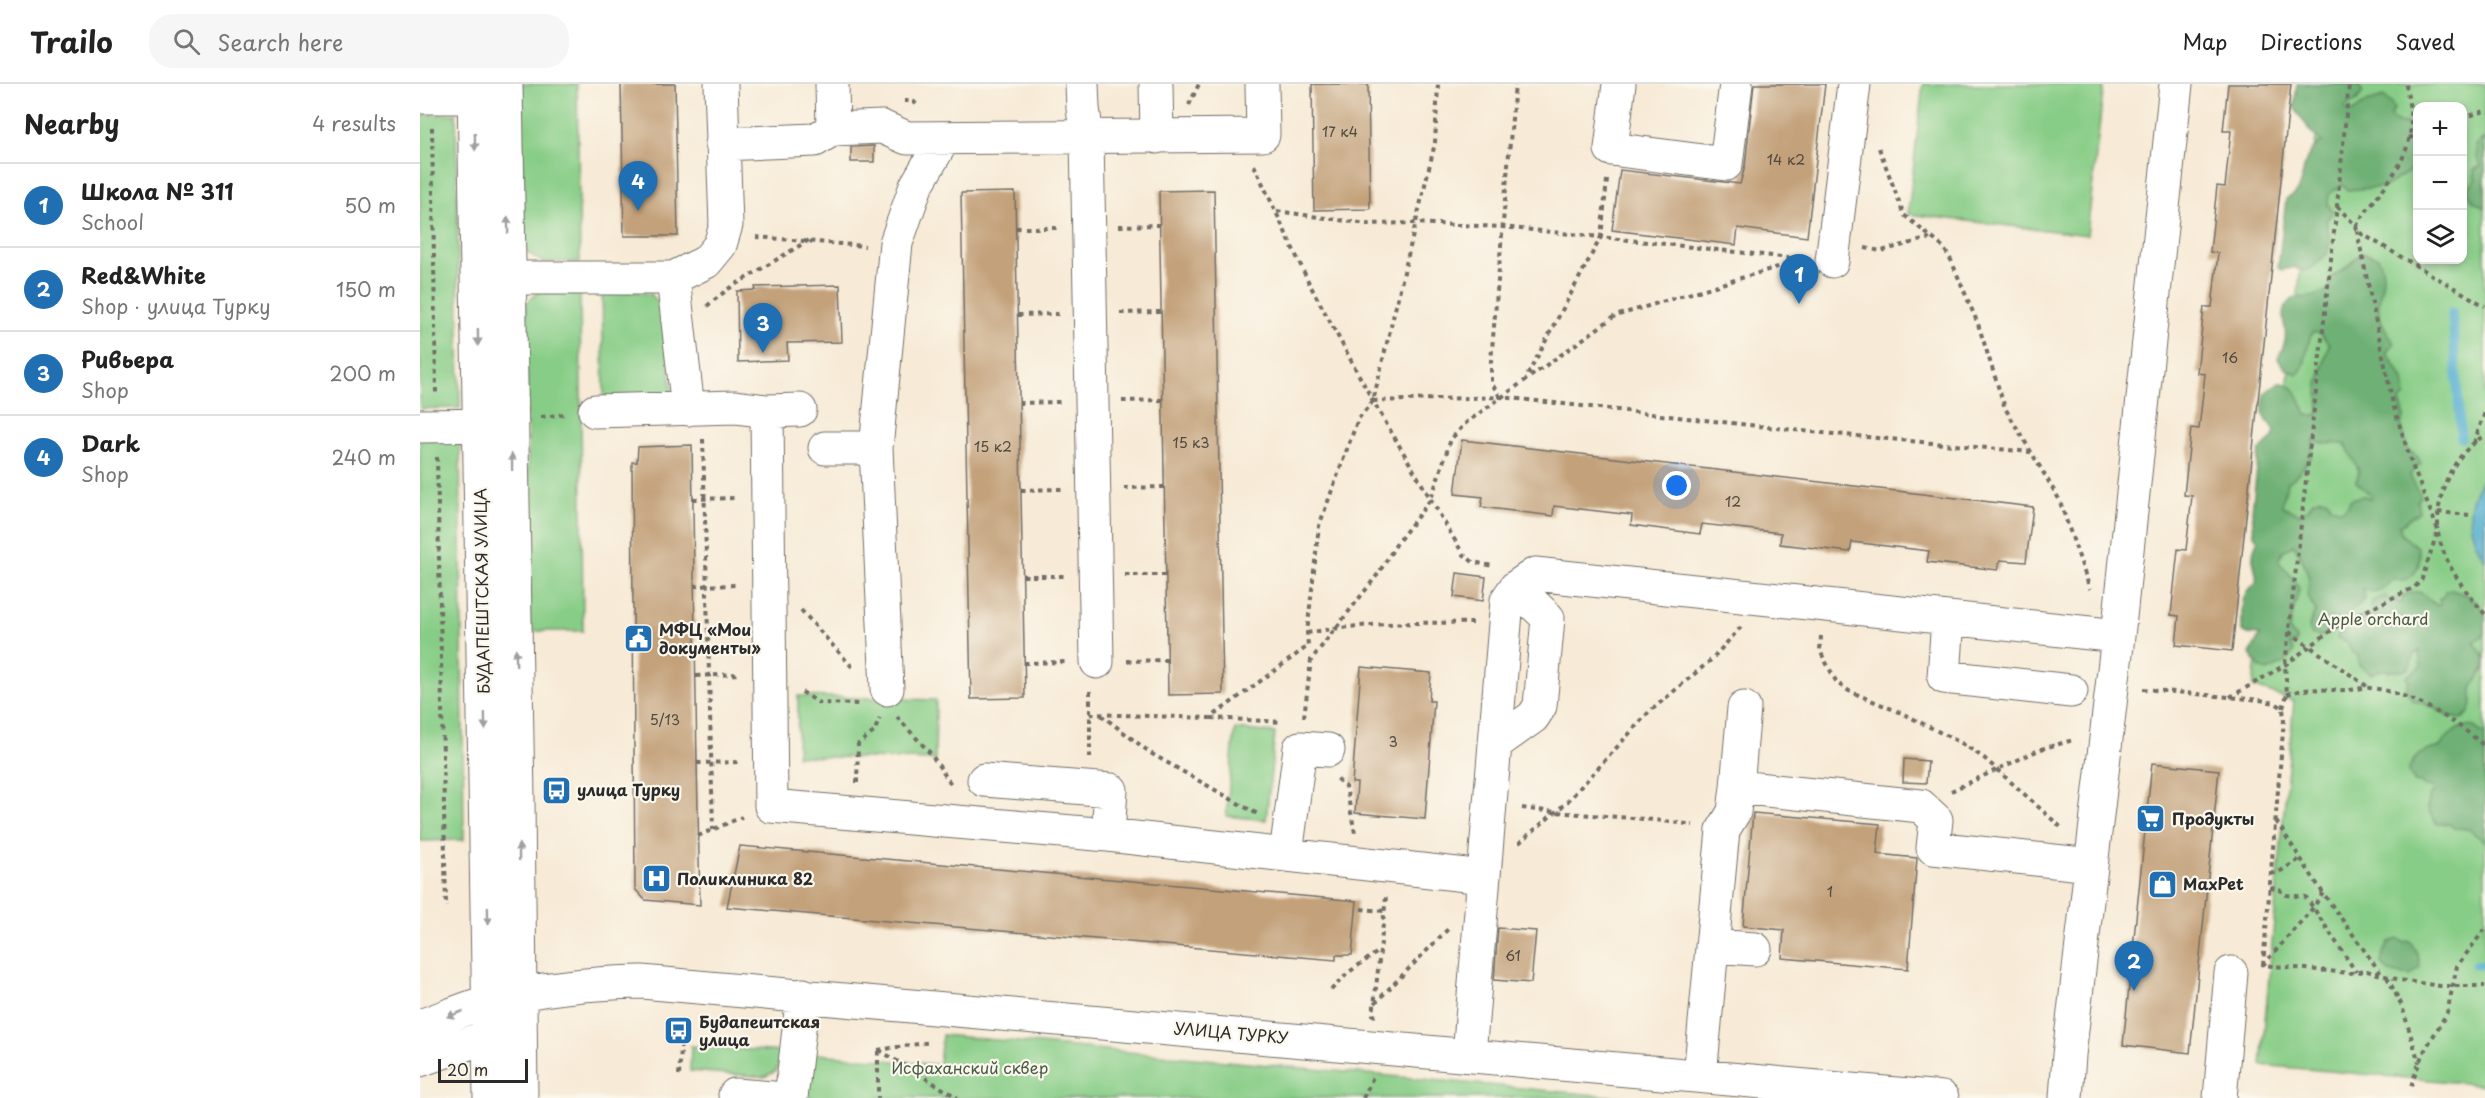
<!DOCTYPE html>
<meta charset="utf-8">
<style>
:root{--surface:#fff;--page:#f6f6f6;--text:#222;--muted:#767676;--line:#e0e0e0;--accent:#1f6fb2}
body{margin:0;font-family:"Playpen Sans",sans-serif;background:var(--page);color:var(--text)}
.controls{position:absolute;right:18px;top:18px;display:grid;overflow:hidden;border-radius:12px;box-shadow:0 3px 9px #0003}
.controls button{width:54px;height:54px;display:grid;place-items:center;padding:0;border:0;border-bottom:2px solid var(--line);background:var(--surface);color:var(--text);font:30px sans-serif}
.scale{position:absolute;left:18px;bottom:15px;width:90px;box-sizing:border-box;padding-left:6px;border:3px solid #2b2b2b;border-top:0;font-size:16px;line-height:21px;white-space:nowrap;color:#2b2b2b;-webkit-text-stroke:4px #fbf7ec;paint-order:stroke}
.you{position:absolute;left:1257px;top:402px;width:21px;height:21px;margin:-15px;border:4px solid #fff;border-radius:50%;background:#1a73e8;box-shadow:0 0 0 9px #1a73e833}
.badge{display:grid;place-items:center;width:39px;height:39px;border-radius:50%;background:var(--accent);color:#fff;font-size:20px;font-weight:700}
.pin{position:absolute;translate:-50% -50px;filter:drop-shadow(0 2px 3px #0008)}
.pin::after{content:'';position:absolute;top:32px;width:21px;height:18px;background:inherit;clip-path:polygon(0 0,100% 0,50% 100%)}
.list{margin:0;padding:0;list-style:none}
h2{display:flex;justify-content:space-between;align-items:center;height:78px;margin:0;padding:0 24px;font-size:26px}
h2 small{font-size:20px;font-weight:400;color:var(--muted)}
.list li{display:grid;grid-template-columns:39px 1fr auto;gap:18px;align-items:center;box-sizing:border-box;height:84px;padding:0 24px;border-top:2px solid var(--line)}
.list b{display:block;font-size:22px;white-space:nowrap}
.list p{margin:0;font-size:20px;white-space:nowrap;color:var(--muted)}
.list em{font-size:20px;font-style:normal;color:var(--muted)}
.icon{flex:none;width:33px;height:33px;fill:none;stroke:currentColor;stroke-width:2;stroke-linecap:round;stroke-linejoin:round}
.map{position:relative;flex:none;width:2065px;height:1014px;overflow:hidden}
header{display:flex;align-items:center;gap:36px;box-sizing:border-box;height:84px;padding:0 30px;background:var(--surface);border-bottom:2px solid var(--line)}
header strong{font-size:28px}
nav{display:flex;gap:33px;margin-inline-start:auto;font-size:21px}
.search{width:420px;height:54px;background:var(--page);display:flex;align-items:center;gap:15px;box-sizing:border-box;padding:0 21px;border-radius:24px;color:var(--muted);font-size:22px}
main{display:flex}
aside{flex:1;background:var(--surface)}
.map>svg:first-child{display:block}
</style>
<header>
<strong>Trailo</strong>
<div class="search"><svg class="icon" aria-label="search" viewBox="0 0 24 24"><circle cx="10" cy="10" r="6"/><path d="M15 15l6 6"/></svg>Search here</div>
<nav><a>Map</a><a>Directions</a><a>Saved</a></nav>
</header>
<main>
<aside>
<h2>Nearby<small>4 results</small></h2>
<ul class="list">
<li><span class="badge">1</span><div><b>Школа № 311</b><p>School</p></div><em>50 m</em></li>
<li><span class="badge">2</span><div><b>Red&amp;White</b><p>Shop · улица Турку</p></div><em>150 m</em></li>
<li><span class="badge">3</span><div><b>Ривьера</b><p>Shop</p></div><em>200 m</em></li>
<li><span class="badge">4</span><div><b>Dark</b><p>Shop</p></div><em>240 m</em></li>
</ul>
</aside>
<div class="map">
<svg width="2065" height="1014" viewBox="0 0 2065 1014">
<rect width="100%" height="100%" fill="#fbf7ec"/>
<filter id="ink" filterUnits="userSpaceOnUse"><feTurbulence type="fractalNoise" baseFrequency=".0167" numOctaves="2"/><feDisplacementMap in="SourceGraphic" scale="12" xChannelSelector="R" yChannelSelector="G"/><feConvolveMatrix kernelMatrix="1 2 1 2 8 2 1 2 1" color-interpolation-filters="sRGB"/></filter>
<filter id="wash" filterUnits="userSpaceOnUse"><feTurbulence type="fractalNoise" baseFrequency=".008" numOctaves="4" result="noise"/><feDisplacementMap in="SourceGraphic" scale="24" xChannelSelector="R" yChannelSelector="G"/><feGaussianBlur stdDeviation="1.35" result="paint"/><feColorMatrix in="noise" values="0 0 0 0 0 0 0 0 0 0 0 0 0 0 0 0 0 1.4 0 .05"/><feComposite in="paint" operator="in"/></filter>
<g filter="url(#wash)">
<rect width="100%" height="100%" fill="#f7ead6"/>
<path fill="#88cd87" stroke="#5a7c59" stroke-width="1.5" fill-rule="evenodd" d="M101 0H157L160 178H122L104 166Z
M1503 0H1684L1667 151 1488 130Z
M1902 0H2065V1001L1841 981 1874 617 1833 603ZM1998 22H2042V176H1998Z
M36 30 40 324 0 325V31Z
M182 204 231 210 241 222 253 313 184 314Z
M160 205 163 547H110L106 219 121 206Z
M0 355H40L44 756 0 757Z
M378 612 516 616 515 676 377 672Z
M815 645 855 649 846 736 806 732Z
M522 951 1209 1014H384L388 969 519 981Z
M271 962 364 968 356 987 344 993 270 987Z"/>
<path fill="#6eb074" stroke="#4c6e50" stroke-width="1.5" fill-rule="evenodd" d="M1877 0H1937L1943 8 1937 16 1925 23 1927 27 1933 28 1947 18 1964 13 1971 19 1974 25 1970 32C1981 43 1985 40 1998 40L1997 81 1995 84 1964 103 1927 106 1922 101 1909 110 1908 121 1913 128 1906 137 1910 157 1907 170 1892 184 1882 187 1874 183 1862 186 1858 184 1866 115C1870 111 1874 113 1877 107 1887 89 1880 71 1902 58L1891 48 1874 23Z
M2065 54V124L2053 117 2047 106 2055 96 2054 86 2061 82 2057 74 2056 61Z
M1941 169 1958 173C1970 196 1956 209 1959 229 1960 239 1969 250 1974 259L1967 268C1976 283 1985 294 1986 312L1980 317 1985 333 1981 340 1988 366 1998 373 2001 380 1993 386 1990 392 2001 412 1997 417 1999 428 1987 436 1984 440 1979 441 1982 451 1997 463C2005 480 1992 502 1973 495 1963 504 1956 513 1943 504L1945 515C1937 522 1928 529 1921 538L1910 534 1907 549 1902 552 1891 550C1887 540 1891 536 1896 527L1887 512C1893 494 1884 477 1874 461L1863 467 1859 478 1873 494 1879 505 1869 546 1877 555 1876 559 1870 561 1874 568 1865 579 1847 587 1840 584 1830 570 1840 551 1827 550 1822 547C1822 530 1819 508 1836 499 1839 481 1826 479 1838 456L1834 451 1832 426 1839 367 1852 355 1855 348 1852 341 1846 337 1843 328 1844 310C1848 307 1855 300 1860 299 1876 298 1882 320 1886 331L1894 332 1899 329 1898 300 1909 260 1901 250 1893 248C1884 261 1889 280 1878 290L1866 285 1858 275C1860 269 1864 262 1865 257 1869 238 1853 232 1875 213 1888 215 1899 212 1910 204L1911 194C1922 185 1933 181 1941 169ZM1894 356C1904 363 1915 357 1926 361L1939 387 1936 398 1951 411 1950 414 1944 412 1931 415 1928 421 1921 426 1910 422 1908 416 1902 414 1893 417 1888 425 1879 430 1862 422 1867 398 1873 395 1891 374Z
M2026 506H2032L2050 512V516L2055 517 2065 528V550L2054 558 2065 574V583L2052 604V621L2048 630 2042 635 2029 633 2013 623 1992 616 1986 605 1989 597 1987 592 2001 583 1999 569 2001 566 1994 570 1989 584C1975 592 1966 581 1952 590L1939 581 1938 572 1932 568 1927 558 1917 554 1919 549 1924 548 1929 536 1950 531 1952 517 1965 512 1970 516 1975 514 1979 520 1982 518V512C2006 501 2002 514 2018 522L2020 521 2019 514H2022Z
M2048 642 2054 643 2065 651V758L2048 745 2034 744 2029 740H2016L2007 724 2010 711 2014 707 2013 703H2005L2001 699 1995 698 1988 688C1993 671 2003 667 2020 663 2027 653 2034 644 2048 642Z
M1979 855 1983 858 1990 857 1998 871 2000 883 1990 892 1969 888 1962 880 1963 869 1969 858Z"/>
<path fill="#52aed0" stroke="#3e6c7e" stroke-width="1.5" d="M2065 392V476C2047 448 2043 420 2065 392Z"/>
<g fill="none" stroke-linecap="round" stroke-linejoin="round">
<path stroke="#52aed0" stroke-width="9" d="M2032 228 2041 354
M2055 881H2065"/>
</g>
<g id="blocks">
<path fill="#c3a17a" d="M201 0H255L258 152H204Z
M892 0H948L950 125 894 126Z
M1334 0H1405L1387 153 1318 144 1316 161 1192 146 1200 86 1320 100 1325 82Z
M1808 0H1871L1812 567 1756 561 1759 532 1751 531 1758 465 1766 466 1772 412 1764 411 1771 344 1779 345 1785 290 1777 289 1784 223H1792L1798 169 1790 168 1797 102 1805 103 1811 47H1803Z
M454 62V78H431V63Z
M794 106 803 610 748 611 739 107Z
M595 108 605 614 551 615 541 109Z
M420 201 422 258 367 259 368 276 318 278 317 207 336 206 335 203Z
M1042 356 1613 423 1606 478 1580 476 1578 486 1507 478 1509 467 1432 458 1430 468 1360 460 1361 449 1282 440 1280 450 1211 441 1212 431 1134 422 1133 432 1061 423 1063 413 1035 410Z
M272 361 277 679 280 821 225 816 215 805 212 378H217L218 363Z
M1037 489 1066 493 1063 517 1034 513Z
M941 583 1011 589 1009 617H1014L1005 735 935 729 937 699H932Z
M1484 675 1508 677 1506 699 1483 698Z
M1732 679 1799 686 1770 969 1703 961Z
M1333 729 1460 740 1457 770 1497 774 1488 885 1362 874 1364 846 1323 842Z
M320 762 937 817 932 871H916V876L307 823Z
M1078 844 1116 847 1111 899 1074 896Z"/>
</g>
</g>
<g filter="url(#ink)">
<use href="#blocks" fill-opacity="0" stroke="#726e67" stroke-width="1.5"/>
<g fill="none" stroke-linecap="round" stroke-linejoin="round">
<defs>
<path id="minor" d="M54 0 70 1014
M86 0 98 716 101 1014
M412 0 413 45
M662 0 663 24 667 54 677 578
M736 0 737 53
M1199 0 1191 65 1306 80 1316 0
M0 13H76
M302 60 395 56 413 45 462 43 487 54 843 51 842 0
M1412 177 1434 0
M68 194H253L286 178 300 161 306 141 301 0
M253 194 268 325
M175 327 315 323 347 327 380 326
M347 327 351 722 688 751 1064 793
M0 342 82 341
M405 364H456
M1528 534 1524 593 1651 607
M467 605 456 364 476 159 496 102 524 54
M1324 624 1317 703 1501 722 1516 736 1513 764 1671 781
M1075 660 1113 633 1120 622 1128 534 1096 503
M564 696 691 706 688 751
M866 770 880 664 908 666
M1292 862 1335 865
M0 942C23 934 46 924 70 917 118 904 172 899 222 898L1522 1014
M1049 971 1087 516 1096 503 1115 490 1698 552
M0 976 69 952 80 936
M1280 992 1303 746 1314 728 1317 703
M315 1011 353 1014
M371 1014 383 911
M1646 1014 1649 971 1698 552 1756 0
M1800 1014 1811 889"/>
</defs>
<use href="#minor" stroke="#726e67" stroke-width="35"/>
<path stroke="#726e67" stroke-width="4" stroke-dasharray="4.5 4.5" stroke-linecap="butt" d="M484 17H493L498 22
M769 21 779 0
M2042 34 2065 27
M12 43 16 311
M1989 54 1998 51
M1459 64 1484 131 1523 163 1531 176 1558 240 1585 324 1639 415 1670 505
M834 81 889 199 953 317 1043 470 1053 478 1073 482
M1187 96 1181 153 1379 175
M1917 122 1936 142 1937 147 2065 222
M857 127 947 140 994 139 1082 143 1181 153 1106 294
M699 142 739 141
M1936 142C1955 112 1984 86 1990 51 1993 35 1988 16 1986 0
M596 144H637
M336 153 445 162
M1445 164 1461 167 1510 154
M287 222 308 205 389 156
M700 229 741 228
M598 231 639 230
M1080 313 1071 298V277L1095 0
M702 317 742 316
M953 317 1081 313 1392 348 1611 368
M599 319 640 318
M121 333 146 330
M283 355 293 746
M2054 359 2065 328
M17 373 26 823
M704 404 744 403
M601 406 642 405
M273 415 317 414
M2018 428 2049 431
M2018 442C2017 406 2033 371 2065 351
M2018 449C2024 480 2045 507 2065 530
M705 491H746
M603 492H644
M274 502 319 501
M381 526 434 585
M1869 548 1948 603
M887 549C942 539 999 538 1054 539
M1401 552 1400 567 1417 599 1429 607 1484 630 1543 660 1564 674 1643 745
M707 577 747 576
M604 579 646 578
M276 592 320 590
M1723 605 1840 616 1855 619 1863 624 1864 636 1843 881
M382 608 399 619 441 620
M1867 610C1892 602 1902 607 1927 606 1935 606 1943 603 1950 604 1988 607 2039 638 2065 663
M1810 613 1865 581 1921 539 1995 503 2002 495 2018 446 1992 381 1973 320 1937 147
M1863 624 1867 610 1865 581 1917 122 1929 0
M670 630 790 634 888 562 887 549 899 442 938 335 953 317 1015 59 1018 0
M681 631 732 670 839 731
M477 633 511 670 532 702
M884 633 891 576 958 490 977 459 1011 415 1031 355 1047 338 1195 232 1381 176
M791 634 861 638
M670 674V607
M277 679 321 678
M917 695 926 703 935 749
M437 699 438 660 454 648 460 634
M1531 707 1621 665 1653 656
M1102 724C1158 732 1216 732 1273 741
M1856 737 1903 809 1962 891
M278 752 322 733
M1099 759 1146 719 1229 628 1291 576 1321 543
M1851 790 1859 788 1880 775
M1850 804 1858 805 1866 811 1886 813 1936 888
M1903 809 1893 824 1843 881 1930 889 1947 887 1980 896 2020 902H2065
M941 825 964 827
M1967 893 1982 922 1999 979
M911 906 929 888 959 867
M955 919 1028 845
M956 932 953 931 966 813
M458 966 511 958
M459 966 538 1014
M458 967V1014
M259 991 262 952
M1991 1002 2002 971 2027 929 2037 882 2065 845
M943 1014 953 993"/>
<use href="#minor" stroke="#fff" stroke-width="33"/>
</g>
<defs><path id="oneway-solid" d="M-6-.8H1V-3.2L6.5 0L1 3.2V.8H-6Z" transform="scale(1.5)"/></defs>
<g fill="#a0a0a0">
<use href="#oneway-solid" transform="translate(55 58) rotate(89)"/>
<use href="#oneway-solid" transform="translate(88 141) rotate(-91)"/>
<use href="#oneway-solid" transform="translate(58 253) rotate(89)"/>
<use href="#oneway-solid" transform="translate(92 378) rotate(-91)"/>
<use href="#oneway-solid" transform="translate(96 573) rotate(-91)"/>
<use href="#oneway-solid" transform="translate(65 637) rotate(89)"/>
<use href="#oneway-solid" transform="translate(99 768) rotate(-91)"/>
<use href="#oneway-solid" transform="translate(68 832) rotate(89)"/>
<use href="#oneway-solid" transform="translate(35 930) rotate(160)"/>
</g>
</g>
<defs>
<symbol id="civic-square" viewBox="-11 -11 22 22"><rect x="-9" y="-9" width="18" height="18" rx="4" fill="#1f6fb2" stroke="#fbf7ec"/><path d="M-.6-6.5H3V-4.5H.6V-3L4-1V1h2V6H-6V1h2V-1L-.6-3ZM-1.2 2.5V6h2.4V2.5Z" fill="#fff"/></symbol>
<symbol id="bus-square" viewBox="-11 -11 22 22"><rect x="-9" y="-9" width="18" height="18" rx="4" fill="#1f6fb2" stroke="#fbf7ec"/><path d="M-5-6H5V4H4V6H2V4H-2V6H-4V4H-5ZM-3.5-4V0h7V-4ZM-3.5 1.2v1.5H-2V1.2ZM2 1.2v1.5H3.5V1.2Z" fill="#fff"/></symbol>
<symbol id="supermarket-square" viewBox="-11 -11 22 22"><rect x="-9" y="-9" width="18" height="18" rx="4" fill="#1f6fb2" stroke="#fbf7ec"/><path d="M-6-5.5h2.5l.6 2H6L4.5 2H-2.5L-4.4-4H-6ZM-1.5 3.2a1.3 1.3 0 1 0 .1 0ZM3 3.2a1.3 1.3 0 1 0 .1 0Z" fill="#fff"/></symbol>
<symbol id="hospital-square" viewBox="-11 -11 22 22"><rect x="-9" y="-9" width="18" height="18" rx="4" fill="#1f6fb2" stroke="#fbf7ec"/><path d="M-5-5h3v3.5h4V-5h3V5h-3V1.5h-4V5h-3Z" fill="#fff"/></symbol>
<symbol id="shop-square" viewBox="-11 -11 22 22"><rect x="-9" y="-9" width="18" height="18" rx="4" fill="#1f6fb2" stroke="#fbf7ec"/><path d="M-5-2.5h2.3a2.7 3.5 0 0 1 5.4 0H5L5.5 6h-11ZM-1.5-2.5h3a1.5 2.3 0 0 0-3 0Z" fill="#fff"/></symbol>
</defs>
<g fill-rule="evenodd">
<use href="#civic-square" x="202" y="538" width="33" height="33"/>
<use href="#bus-square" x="120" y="690" width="33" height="33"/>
<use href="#supermarket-square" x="1714" y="718" width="33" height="33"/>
<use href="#hospital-square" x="220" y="778" width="33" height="33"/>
<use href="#shop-square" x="1726" y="784" width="33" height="33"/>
<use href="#bus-square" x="242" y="930" width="33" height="33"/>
</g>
<g text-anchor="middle" stroke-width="4.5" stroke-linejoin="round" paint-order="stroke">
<g font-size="14" fill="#51483f">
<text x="920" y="53">17 к4</text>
<text x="1366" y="81">14 к2</text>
<text x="1810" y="279">16</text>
<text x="771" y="364">15 к3</text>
<text x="573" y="368">15 к2</text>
<text x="1313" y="423">12</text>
<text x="245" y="641">5/13</text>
<text x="973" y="663">3</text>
<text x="1410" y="813">1</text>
<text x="1093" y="877">61</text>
</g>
<g font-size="16" fill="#2b2b2b" stroke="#fbf7ec">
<text transform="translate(62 507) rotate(-91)" y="6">БУДАПЕШТСКАЯ УЛИЦА</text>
<text transform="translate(811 949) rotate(5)" y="6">УЛИЦА ТУРКУ</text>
</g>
<g font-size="16" fill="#475c47" stroke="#fbf7ec">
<text x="1953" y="541">Apple orchard</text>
<text x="550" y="990">Исфаханский сквер</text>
</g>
<g font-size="16" font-weight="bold" fill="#2b2b2b" stroke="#fbf7ec" text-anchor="start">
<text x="239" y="552">МФЦ «Мои<tspan x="239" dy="18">документы»</tspan></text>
<text x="157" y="712">улица Турку</text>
<text x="1752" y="741">Продукты</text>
<text x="257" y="801">Поликлиника 82</text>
<text x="1763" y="806">MaxPet</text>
<text x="279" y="944">Будапештская<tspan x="279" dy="18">улица</tspan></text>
</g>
</g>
</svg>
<div class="controls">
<button>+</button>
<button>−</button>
<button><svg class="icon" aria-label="layers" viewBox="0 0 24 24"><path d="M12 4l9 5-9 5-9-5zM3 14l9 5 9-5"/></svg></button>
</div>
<div class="scale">20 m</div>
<div class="you"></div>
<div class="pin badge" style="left:1379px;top:220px">1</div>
<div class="pin badge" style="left:1714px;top:907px">2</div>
<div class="pin badge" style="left:343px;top:269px">3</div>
<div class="pin badge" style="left:218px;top:127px">4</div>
</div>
</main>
